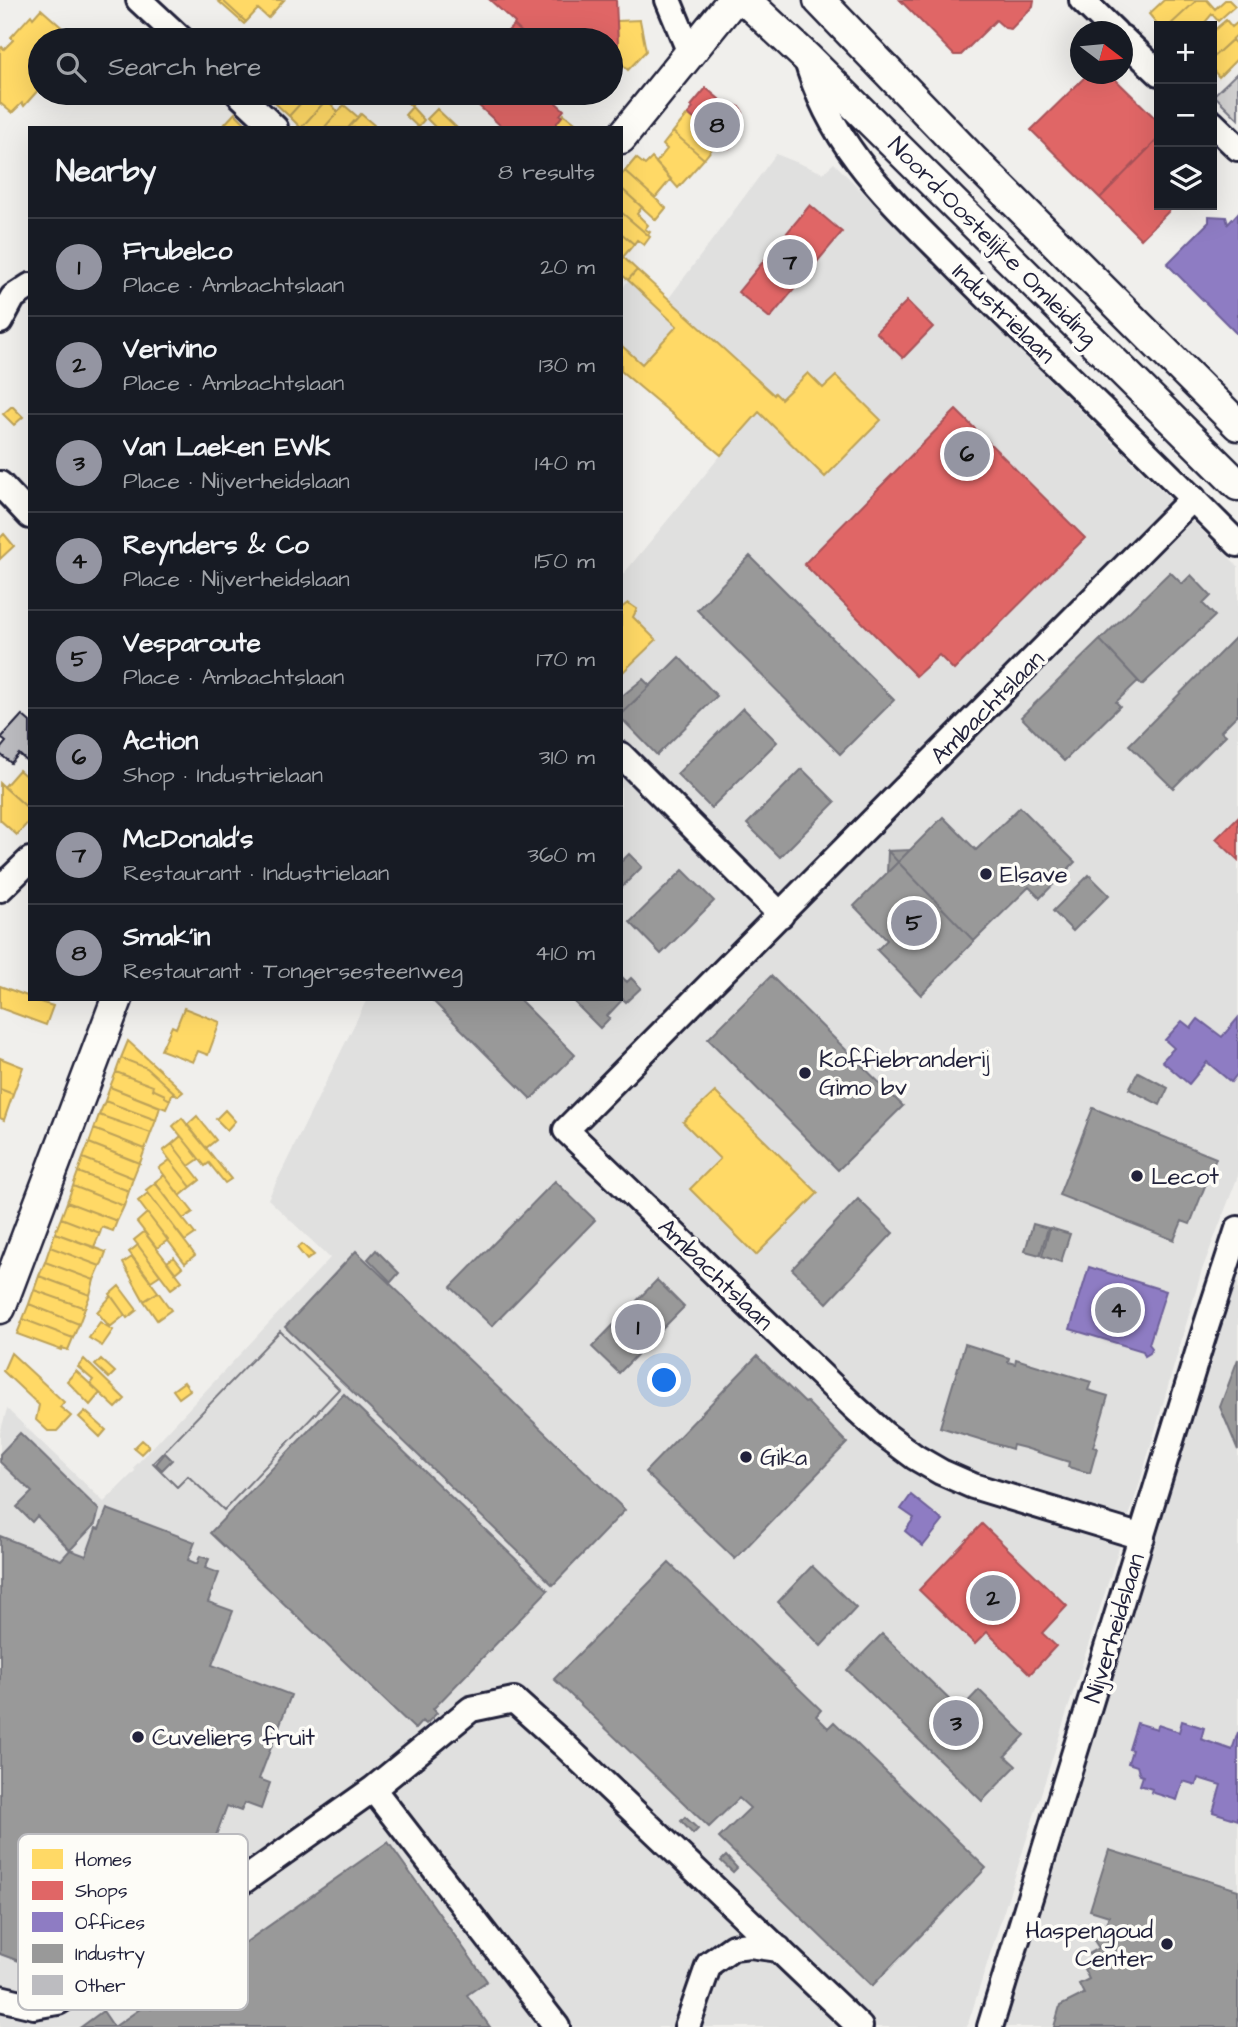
<!DOCTYPE html>
<meta charset="utf-8">
<style>
:root{--surface:#171b24;--page:#242831;--text:#f1f3f6;--muted:#9ea1a6;--line:#363941;--accent:#9495a2}
body{margin:0;font-family:"Architects Daughter",sans-serif;background:var(--page);color:var(--text)}
.controls{position:absolute;right:21px;top:21px;display:grid;overflow:hidden;border-radius:0px;box-shadow:0 7px 28px #0002}
.controls button{width:63px;height:63px;display:grid;place-items:center;padding:0;border:0;border-bottom:2px solid var(--line);background:var(--surface);color:var(--text);font:35px sans-serif}
.compass{position:absolute;left:1070px;top:21px;width:63px;height:63px;border-radius:50%;background:var(--surface);box-shadow:0 7px 28px #0002;rotate:106deg}
.you{position:absolute;left:665px;top:1381px;width:24px;height:24px;margin:-18px;border:5px solid #fff;border-radius:50%;background:#1a73e8;box-shadow:0 0 0 10px #1a73e833}
.badge{display:grid;place-items:center;width:46px;height:46px;border-radius:50%;background:var(--accent);color:#111;font-size:23px;font-weight:700}
.pin{position:absolute;translate:-50% -50%;border:4px solid #fff;box-shadow:0 2px 7px #0006}
.list{margin:0;padding:0;list-style:none}
h2{display:flex;justify-content:space-between;align-items:center;height:91px;margin:0;padding:0 28px;font-size:30px}
h2 small{font-size:23px;font-weight:400;color:var(--muted)}
.list li{display:grid;grid-template-columns:46px 1fr auto;gap:21px;align-items:center;box-sizing:border-box;height:98px;padding:0 28px;border-top:2px solid var(--line)}
.list b{display:block;font-size:26px;white-space:nowrap}
.list p{margin:0;font-size:23px;white-space:nowrap;color:var(--muted)}
.list em{font-size:23px;font-style:normal;color:var(--muted)}
.icon{flex:none;width:38px;height:38px;fill:none;stroke:currentColor;stroke-width:2;stroke-linecap:round;stroke-linejoin:round}
.map{position:relative;flex:none;width:1238px;height:2027px;overflow:hidden}
.search{position:absolute;background:var(--surface);box-shadow:0 7px 28px #0002;left:28px;top:28px;width:595px;height:77px;display:flex;align-items:center;gap:18px;box-sizing:border-box;padding:0 24px;border-radius:38px;color:var(--muted);font-size:26px}
.panel{position:absolute;background:var(--surface);box-shadow:0 7px 28px #0002;left:28px;top:126px;width:595px;height:875px;border-radius:0px}
.map>svg:first-child{display:block}
</style>
<div class="map">
<svg width="1238" height="2027" viewBox="0 0 1238 2027">
<rect width="100%" height="100%" fill="#f0efec"/>
<filter id="ink" filterUnits="userSpaceOnUse"><feTurbulence type="fractalNoise" baseFrequency=".0143" numOctaves="2"/><feDisplacementMap in="SourceGraphic" scale="14" xChannelSelector="R" yChannelSelector="G"/><feConvolveMatrix kernelMatrix="1 2 1 2 8 2 1 2 1" color-interpolation-filters="sRGB"/></filter>
<g filter="url(#ink)">
<path fill="#e0e0df" d="M776 154 823 173 834 163 1001 332 1238 566V1176L1202 1270 1140 1482 967 2027H0V1433L7 1409 104 1502 135 1471 134 1467 330 1258 268 1199 367 999H621V577L721 455 621 371V291L628 280 637 270 669 298Z
M1238 1267V2027H1002L1225 1306Z"/>
<path fill="#d2d1d1" stroke="#7a7a86" stroke-width="2" d="M1238 72V119L1214 95Z"/>
<path fill="#ffd966" stroke="#bda259" stroke-width="2" d="M217 0H222L246 22 244 24Z
M222 0H284L268 18 258 9 246 22Z
M1164 0H1197L1169 26H1159L1149 14Z
M1197 0H1207L1215 9 1225 0H1229L1235 6 1218 21 1212 14 1202 26H1169Z
M41 9 76 40H40V88L24 106 22 103 12 113 0 103V49L2 47 4 49 13 40 11 37 31 15 33 18Z
M640 20 646 51 628 70 611 53 618 45 617 21Z
M1226 20 1232 27 1238 22V34L1212 58V32Z
M1232 40 1238 46V58L1219 77 1212 69V58Z
M264 93H286L276 104Z
M286 93H310L289 116 276 104Z
M310 93H324L322 95 327 99 301 128 289 116Z
M384 93H398L402 96 395 102Z
M398 93H415L419 98 411 106Z
M327 99 338 112 324 128H301Z
M344 105 358 117 348 128H324Z
M412 107 424 120 418 127 405 115Z
M437 109 457 128H436L427 119Z
M235 113 245 123 241 128H221Z
M361 114 374 125 373 127 348 128Z
M564 114 579 126 577 128H553Z
M688 114 719 140 704 159 673 132Z
M673 132 704 159 678 188 656 163 667 149 663 145Z
M636 158 645 165 652 158 671 179 655 198 625 171Z
M625 171 666 208 656 220 621 188V176Z
M621 188 642 207 637 214 648 225 645 229 650 232 648 235 621 212Z
M621 212 650 237 644 245 637 240 634 244 621 233Z
M621 233 634 244 623 257 621 255Z
M621 255 637 270 628 280 621 274Z
M637 270 774 395 775 393 781 399 808 373 823 388 836 376 881 420 825 477 759 412 721 455 621 371V345L642 364 677 326 628 280Z
M12 406 23 417 14 425 3 414Z
M4 534 14 546 0 559V538Z
M628 603 637 609 633 617 656 640 621 674V608Z
M19 770 30 780V810L4 787Z
M0 783 30 810V820L17 835 0 820Z
M0 986 30 997V999L53 1006 46 1025 0 1008Z
M184 1008 220 1022 208 1055 198 1051 193 1062 161 1050 172 1026 176 1028Z
M128 1041 174 1083 183 1092 178 1096 147 1068 121 1058Z
M0 1058 23 1067 13 1094 0 1089Z
M121 1058 147 1068 176 1094H172L170 1100 165 1097V1095L152 1089 153 1086 116 1072Z
M116 1072 153 1086 152 1089 165 1095V1097L170 1100 166 1109 110 1087Z
M110 1087 160 1107 156 1120 105 1101Z
M0 1089 13 1094 4 1120 0 1118Z
M715 1092 818 1193 756 1255 690 1189 720 1159 683 1122Z
M105 1101 156 1120 151 1133 99 1115Z
M225 1110 235 1121 227 1130 216 1119Z
M99 1115 151 1133 145 1149 94 1129Z
M197 1116 216 1140 206 1148 187 1125Z
M182 1118 231 1179 225 1183 209 1163 205 1166 173 1126Z
M94 1129 145 1149 140 1163 89 1143Z
M181 1136 199 1159 189 1166 172 1144Z
M89 1143 139 1163 133 1178 83 1158Z
M172 1144 200 1180 191 1187 163 1151Z
M83 1158 133 1178 129 1191 78 1172Z
M170 1160 191 1187 180 1196 159 1168Z
M78 1172 129 1191 124 1206 73 1186Z
M164 1175 193 1212 183 1219 155 1182Z
M155 1183 195 1234 185 1241 146 1190Z
M73 1186 124 1206 117 1221 67 1202Z
M148 1193 195 1255 185 1263 138 1201Z
M67 1202 117 1221 113 1231 102 1227 100 1233 61 1218Z
M147 1213 168 1240 157 1248 137 1222Z
M61 1218 100 1233 94 1247 55 1233Z
M144 1232 182 1281 171 1289 134 1240Z
M55 1233 106 1252 102 1263 100 1266 50 1247Z
M302 1244 314 1255 307 1260 297 1248Z
M138 1245 160 1275 151 1281 129 1252Z
M50 1247 100 1266 94 1280 45 1262Z
M132 1257 158 1292 144 1301 123 1263Z
M174 1257 182 1267 175 1273 167 1262Z
M45 1262 94 1280 90 1295 39 1276Z
M39 1276 90 1295 85 1308 34 1290Z
M119 1286 137 1310 127 1318 110 1294Z
M34 1290 85 1308 79 1324 29 1304Z
M158 1292 171 1310 157 1320 144 1301Z
M111 1296 125 1315 110 1327 97 1312Z
M29 1304 79 1324 73 1338 23 1319Z
M23 1319 73 1338 68 1350 62 1348 61 1350 17 1334Z
M100 1322 113 1330 102 1346 89 1338Z
M11 1353 64 1402 60 1407 71 1416 57 1431H48L36 1420 39 1405 3 1371Z
M84 1359 125 1399 116 1408 90 1384 93 1380 78 1367Z
M101 1359 115 1372 109 1378 95 1365Z
M76 1371 100 1393 90 1405 67 1381Z
M184 1382 190 1390 179 1398 173 1390Z
M85 1411 106 1430 100 1437 79 1417Z
M142 1440 149 1446 141 1454 134 1448Z"/>
<path fill="#e06666" stroke="#a75259" stroke-width="2" d="M490 0H616L618 45 611 52V40H530L514 25 515 23Z
M900 0H1034L1033 6 1011 29 1005 28 996 20 961 55H954Z
M514 25 530 40H499Z
M1088 74H1110L1159 122V138L1100 198 1031 130Z
M706 88 731 109 734 105 740 107 743 113 725 135 734 143 729 148 688 114 693 108 691 106Z
M465 93H558L553 100 564 110 560 115 562 116 553 128H503Z
M1159 138V205H1175L1141 239 1100 198Z
M810 205 842 232 770 318 738 292Z
M907 301 933 327 903 358 876 332Z
M956 410 1085 538 954 670 939 655 916 676 804 564Z
M1238 817V860L1216 839Z
M982 1524 1067 1606 1042 1633 1056 1646 1030 1674 987 1632 975 1644 919 1590Z"/>
<path fill="#8e7cc3" stroke="#6e619a" stroke-width="2" d="M1238 213V335L1167 264 1209 222V216L1226 217 1228 224Z
M1238 1018V1073L1231 1082 1207 1062 1189 1084 1162 1061 1174 1048 1165 1040 1182 1021 1191 1028 1198 1019 1222 1037Z
M1089 1267 1166 1291 1149 1344 1152 1348 1150 1353 1145 1356 1143 1351 1070 1329Z
M911 1495 943 1521 923 1546 905 1531 914 1518 901 1509Z
M1182 1721 1204 1728 1201 1739 1232 1750 1238 1732V1820L1213 1812 1221 1785 1198 1778 1196 1785 1183 1781 1177 1800 1151 1792 1152 1789 1140 1785 1143 1776 1140 1775 1137 1766 1128 1763 1132 1750 1129 1749 1137 1723 1157 1729 1158 1725 1179 1732Z"/>
<path fill="#999" stroke="#75757d" stroke-width="2" fill-rule="evenodd" d="M750 556 894 700 840 754 697 610Z
M1170 572 1182 584 1191 575 1211 596 1203 604 1215 616 1142 685 1100 640Z
M1236 637 1238 639V714L1221 731 1226 735 1173 788 1129 745Z
M1100 640 1138 681 1116 702 1120 706 1064 761 1021 717Z
M679 657 717 696 657 755 621 718V715Z
M643 679 650 686 621 714V697Z
M743 708 777 742 711 808 677 774Z
M802 769 835 802 780 857 747 824Z
M1020 807 1075 862 1040 898 1029 887 974 941 898 862 943 817 976 850Z
M910 850 898 862 888 851Z
M888 851 898 862 887 873Z
M629 854 642 867 621 888V862Z
M898 862 974 941 921 995 877 950 887 940 854 906Z
M683 870 714 901 661 954 630 922Z
M1089 875 1109 895 1073 931 1053 911Z
M621 976 627 982 631 978 641 988 626 1002 623 999 607 1016 610 1018 600 1028 571 999H621Z
M771 976 903 1106 838 1170 708 1039Z
M431 999H519L575 1055 531 1099Z
M1138 1072 1168 1088 1160 1105 1129 1089Z
M1093 1108 1216 1158 1190 1224 1182 1221 1174 1240 1059 1195Z
M555 1181 595 1220 492 1326 451 1287Z
M858 1199 893 1233 827 1303 792 1269Z
M1033 1224 1048 1228 1040 1255 1025 1251Z
M1050 1228 1070 1234 1061 1262 1042 1256Z
M376 1250 399 1273 391 1282 368 1259Z
M356 1251 625 1510 553 1585 285 1327Z
M657 1280 684 1307 619 1373 592 1347Z
M280 1331 339 1389 224 1510 188 1476 177 1487 153 1463ZM165 1453 172 1460 162 1470 156 1464Z
M280 1331 339 1389 224 1510 188 1476 177 1487 153 1463Z
M965 1344 1009 1358 1008 1362 1015 1364 1016 1359 1091 1382 1088 1390 1108 1396 1093 1447 1097 1448 1090 1473 1068 1467 1069 1462 1025 1448 1013 1445 1012 1449 940 1427Z
M757 1356 805 1403 807 1402 847 1443 735 1559 645 1472Z
M1238 1359V1450L1220 1407Z
M344 1394 548 1590 433 1709 437 1713 426 1724 422 1721 415 1729 210 1533Z
M20 1433 99 1510 95 1524 70 1550 37 1516 32 1522 17 1507 32 1492 0 1462V1454Z
M107 1509 195 1542 188 1560 197 1564 200 1556 209 1559 205 1568 219 1573 208 1602 233 1611 212 1665 291 1695 259 1779 270 1783 261 1809 245 1803 241 1811 227 1806 207 1859 192 1853 96 1956 77 1949 65 1978 0 1954V1536L61 1560 70 1550 86 1556 96 1528 99 1529Z
M669 1563 821 1710 816 1716 828 1728 834 1722 986 1868 872 1986 719 1838 750 1808 739 1798 709 1827 554 1679Z
M812 1566 856 1608 821 1646 778 1602Z
M882 1634 960 1710 979 1690 1025 1735 1005 1756 1016 1766 982 1801 847 1670Z
M685 1817 698 1829 693 1834 681 1821Z
M388 1842 487 1981 467 1995 490 2027H81L103 2011 114 2027 147 2004 151 2009Z
M1109 1850 1238 1890V2027H1054L1060 2006 1084 1994 1079 1984 1089 1979 1084 1969 1094 1964 1089 1954 1099 1948 1093 1939 1103 1933 1109 1916 1090 1910Z
M726 1856 737 1868 733 1872 721 1861Z"/>
<path fill="#bcbcc0" stroke="#22223b" stroke-width="2" d="M22 715 30 722V764L19 754 11 763 0 754V749L6 742 1 738Z"/>
<g fill="none" stroke-linecap="round" stroke-linejoin="round">
<defs>
<path id="minor" d="M139 0 182 40
M668 0 690 53
M1082 0 1115 32
M1122 38 1159 73
M806 57C829 142 884 194 944 254 982 293 1021 331 1061 369 1121 427 1179 485 1238 544
M238 93 275 128
M1212 123 1238 148
M0 321 13 297 30 286
M0 484 30 516
M621 755 781 915
M0 889 30 860
M1142 1537 973 1486 941 1472 915 1457 884 1434 853 1406 566 1130 1193 498
M373 1789 557 2027
M0 1998 34 2006 58 2002 164 1937 373 1789 471 1709 514 1700 563 1744 860 2027
M687 2027 709 1964 733 1947 750 1945 779 1949
M990 2027 1206 1327 1238 1229"/>
<path id="major" d="M745 0 806 57 1238 485
M819 0 972 159 1238 425
M621 138 733 0
M0 1308 117 999"/>
</defs>
<use href="#minor" stroke="#22223b" stroke-width="30"/>
<use href="#major" stroke="#22223b" stroke-width="35"/>
<use href="#minor" stroke="#fdfcf7" stroke-width="24"/>
<use href="#major" stroke="#fdfcf7" stroke-width="30"/>
</g>
</g>
<g fill="#22223b" stroke="#fdfcf7" stroke-width="2.5">
<circle cx="986" cy="874" r="7"/>
<circle cx="805" cy="1073" r="7"/>
<circle cx="1137" cy="1176" r="7"/>
<circle cx="746" cy="1457" r="7"/>
<circle cx="138" cy="1737" r="7"/>
<circle cx="1167" cy="1944" r="7"/>
</g>
<g text-anchor="middle" stroke-width="7" stroke-linejoin="round" paint-order="stroke">
<g font-size="24" fill="#22223b" stroke="#fdfcf7">
<text transform="translate(993 241) rotate(45)" y="8">Noord-Oostelijke Omleiding</text>
<text transform="translate(1004 313) rotate(44)" y="8">Industrielaan</text>
<text transform="translate(987 707) rotate(-45)" y="8">Ambachtslaan</text>
<text transform="translate(716 1274) rotate(44)" y="8">Ambachtslaan</text>
<text transform="translate(1114 1628) rotate(-73)" y="8">Nijverheidslaan</text>
</g>
<g font-size="24" fill="#22223b" stroke="#fdfcf7" text-anchor="start">
<text x="1000" y="882">Elsave</text>
<text x="819" y="1067">Koffiebranderij<tspan x="819" dy="28">Gimo bv</tspan></text>
<text x="1151" y="1184">Lecot</text>
<text x="760" y="1465">Gika</text>
<text x="152" y="1745">Cuveliers fruit</text>
<text x="1153" y="1938" text-anchor="end">Haspengoud<tspan x="1153" dy="28">Center</tspan></text>
</g>
</g>
<rect x="18" y="1834" width="230" height="176" rx="10" fill="#fdfcf7" stroke="#bbbbbf" stroke-width="2"/>
<rect x="32" y="1849" width="31" height="20" fill="#ffd966"/>
<rect x="32" y="1881" width="31" height="19" fill="#e06666"/>
<rect x="32" y="1912" width="31" height="20" fill="#8e7cc3"/>
<rect x="32" y="1944" width="31" height="19" fill="#999"/>
<rect x="32" y="1975" width="31" height="20" fill="#bcbcc0"/>
<g font-size="19" fill="#22223b">
<text x="75" y="1866">Homes</text>
<text x="75" y="1897">Shops</text>
<text x="75" y="1929">Offices</text>
<text x="75" y="1960">Industry</text>
<text x="75" y="1992">Other</text>
</g>
</svg>
<div class="controls">
<button>+</button>
<button>−</button>
<button><svg class="icon" aria-label="layers" viewBox="0 0 24 24"><path d="M12 4l9 5-9 5-9-5zM3 14l9 5 9-5"/></svg></button>
</div>
<svg class="compass" viewBox="-18 -18 36 36"><path d="M0-13l5 13h-10z" fill="#e53935"/><path d="M0 13l5-13h-10z" fill="#9ea1a6"/></svg>
<div class="you"></div>
<div class="pin badge" style="left:638px;top:1327px">1</div>
<div class="pin badge" style="left:993px;top:1598px">2</div>
<div class="pin badge" style="left:956px;top:1723px">3</div>
<div class="pin badge" style="left:1118px;top:1310px">4</div>
<div class="pin badge" style="left:914px;top:923px">5</div>
<div class="pin badge" style="left:967px;top:454px">6</div>
<div class="pin badge" style="left:790px;top:262px">7</div>
<div class="pin badge" style="left:717px;top:125px">8</div>
<div class="search"><svg class="icon" aria-label="search" viewBox="0 0 24 24"><circle cx="10" cy="10" r="6"/><path d="M15 15l6 6"/></svg>Search here</div>
<section class="panel">
<h2>Nearby<small>8 results</small></h2>
<ul class="list">
<li><span class="badge">1</span><div><b>Frubelco</b><p>Place · Ambachtslaan</p></div><em>20 m</em></li>
<li><span class="badge">2</span><div><b>Verivino</b><p>Place · Ambachtslaan</p></div><em>130 m</em></li>
<li><span class="badge">3</span><div><b>Van Laeken EWK</b><p>Place · Nijverheidslaan</p></div><em>140 m</em></li>
<li><span class="badge">4</span><div><b>Reynders &amp; Co</b><p>Place · Nijverheidslaan</p></div><em>150 m</em></li>
<li><span class="badge">5</span><div><b>Vesparoute</b><p>Place · Ambachtslaan</p></div><em>170 m</em></li>
<li><span class="badge">6</span><div><b>Action</b><p>Shop · Industrielaan</p></div><em>310 m</em></li>
<li><span class="badge">7</span><div><b>McDonald's</b><p>Restaurant · Industrielaan</p></div><em>360 m</em></li>
<li><span class="badge">8</span><div><b>Smak'in</b><p>Restaurant · Tongersesteenweg</p></div><em>410 m</em></li>
</ul>
</section>
</div>
